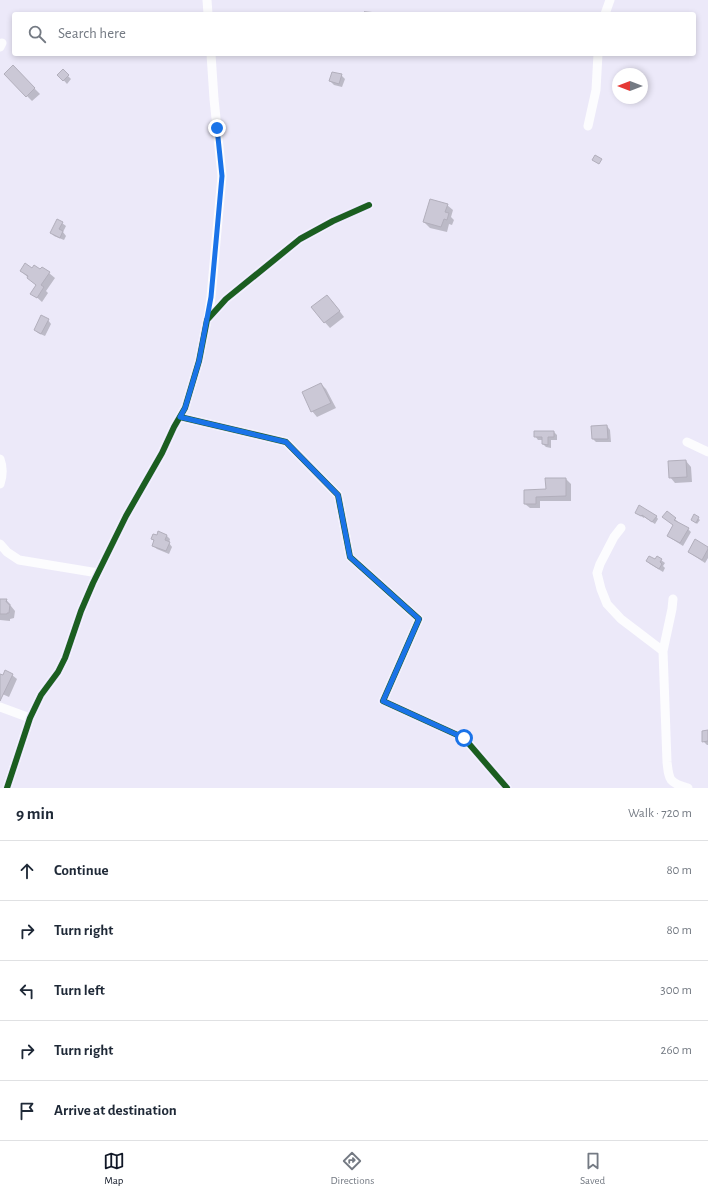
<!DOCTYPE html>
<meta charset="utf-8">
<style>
:root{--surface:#fff;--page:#f6f6f7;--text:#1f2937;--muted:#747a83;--line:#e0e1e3;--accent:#111827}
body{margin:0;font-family:"Alegreya Sans",sans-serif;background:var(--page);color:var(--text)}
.compass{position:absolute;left:612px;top:68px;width:36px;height:36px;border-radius:50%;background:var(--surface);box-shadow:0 2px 6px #0003;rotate:270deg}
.stop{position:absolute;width:12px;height:12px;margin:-9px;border:3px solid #1a73e8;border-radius:50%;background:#fff}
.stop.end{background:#1a73e8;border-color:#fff;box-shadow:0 1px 4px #0008}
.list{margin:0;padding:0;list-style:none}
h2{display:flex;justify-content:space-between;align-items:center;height:52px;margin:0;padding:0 16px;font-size:17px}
h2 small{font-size:13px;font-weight:400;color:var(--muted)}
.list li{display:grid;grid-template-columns:26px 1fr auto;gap:12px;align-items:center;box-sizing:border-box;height:60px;padding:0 16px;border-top:1px solid var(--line)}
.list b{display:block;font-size:15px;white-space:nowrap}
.list em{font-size:13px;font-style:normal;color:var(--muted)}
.icon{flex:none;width:22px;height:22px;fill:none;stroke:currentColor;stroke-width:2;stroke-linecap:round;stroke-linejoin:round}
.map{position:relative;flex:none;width:708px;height:788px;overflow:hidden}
.search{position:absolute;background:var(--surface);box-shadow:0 2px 6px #0003;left:12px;right:12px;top:12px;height:44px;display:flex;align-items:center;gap:10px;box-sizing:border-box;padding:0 14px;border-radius:4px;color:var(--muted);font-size:15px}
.sheet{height:352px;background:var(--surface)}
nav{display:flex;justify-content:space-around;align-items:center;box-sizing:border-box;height:56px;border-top:1px solid var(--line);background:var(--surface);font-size:11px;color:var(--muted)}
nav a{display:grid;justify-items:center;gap:2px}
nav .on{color:var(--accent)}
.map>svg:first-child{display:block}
</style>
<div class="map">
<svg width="708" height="788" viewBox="0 0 708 788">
<rect width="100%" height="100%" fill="#ece9f9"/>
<path fill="#0003" d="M364 11 389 14H364Z
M13 67 40 94 32 101 5 74Z
M63 71 71 79 67 84 59 75Z
M341 75 345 79 342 87 334 85 330 81Z
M447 205 453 210 451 217 454 220 452 225 449 224 447 232 430 228 424 222Z
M62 223 66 226 63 232 66 236 64 240 54 236 51 232Z
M33 269 49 273 55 278 46 291 48 293 42 302 32 293 37 286 21 271Z
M332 301 344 317 330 328 312 308Z
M48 320 51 324 45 336 38 333 35 329Z
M321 384 326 389 336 408 317 417 312 411Z
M607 426 610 430 611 442H596L593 439Z
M535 432H554L557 435V440H551V448L546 447 543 444V440H538L535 436Z
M686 461 691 467 692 482 675 483 670 477Z
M566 479 571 484V501H540V508H530L525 504V491L547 490Z
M636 513 656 516 658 519 655 524 644 517V518L639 515Z
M695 516 700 520 697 524 694 521Z
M675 519 678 522V523L688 529 691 532 683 546 672 539 668 536 674 526 667 520Z
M159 532 167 536 170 539 169 543 172 547 169 554 157 549 153 546 155 542 152 539 157 536Z
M708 548V558L705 563 693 555 689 552Z
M661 560 665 563 663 566 665 568 663 572 650 564 647 561Z
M0 600H6L15 611 14 618 10 619V621L0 620Z
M0 675 4 676 12 675 17 679 9 697 0 693Z
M708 731V745H707L703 741Z"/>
<path fill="#cbc8d6" stroke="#b2afbc" d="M13 65 35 88 26 97 4 74Z
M63 69 69 75 63 81 57 75Z
M332 72 342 74 339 84 329 81Z
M595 155 602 159 599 164 592 160Z
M430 199 448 204 445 212 449 213 447 220 444 219 441 227 423 222Z
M57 219 63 222 59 229 63 231 60 238 50 233Z
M25 263 32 268 34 265 40 269 42 267 50 272 41 285 44 287 37 298 30 294 36 285 27 278 28 276 20 271Z
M327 295 340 311 324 323 311 307Z
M41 315 49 319 41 334 34 330Z
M321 383 331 403 311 412 302 392Z
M607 425 608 439H592L591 426Z
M534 431H554V437H548V445L542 444V437H534Z
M686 460 687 477 669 478 668 461Z
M545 478H566V496L536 497V504H524V490L546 489Z
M639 505 657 516 652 522 642 515 641 516 635 513Z
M667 511 676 518 674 520 689 528 680 543 667 536 673 525 662 517Z
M694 514 699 517 696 523 691 520Z
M158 531 167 535 165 540 170 542 166 551 152 546 154 540 151 539 153 534 157 535Z
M695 539 708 547V549L702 560 688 552Z
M649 556 655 559 657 556 662 559 660 562 662 564 659 569 646 561Z
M0 599H7L6 602H8V604H10L9 613H7V614H0Z
M5 670 13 674 0 701V674L3 675Z
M708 730V741L702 742V731Z"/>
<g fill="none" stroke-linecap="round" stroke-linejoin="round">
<path stroke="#fcfcfe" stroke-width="9" d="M207 0 208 14
M605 14 610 0
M0 47 2 43
M588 126 596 90 598 54
M208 319 211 297 222 176 214 99 211 54
M180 417 286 442 338 495 350 557 419 619 383 701 464 738 507 788
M687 442 708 452
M0 459C3 467 3 475 0 484
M621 528 614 537 600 564 597 573 601 589 607 604 621 619 663 651
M0 544 7 552 19 560 98 573
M673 599 672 609 663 651 667 762C669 780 669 783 688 788
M0 707 30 718
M7 788 30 718 41 695 58 672 65 658 81 611 93 583 126 516 162 453 174 427 185 408 199 361 207 320 226 299 300 239 333 221 369 205"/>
<defs>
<path id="cycleway" d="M180 417 286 442 338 495 350 557 419 619 383 701 464 738 507 788
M7 788 30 718 41 695 58 672 65 658 81 611 93 583 126 516 162 453 174 427 185 408 199 361 207 320 226 299 300 239 333 221 369 205"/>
</defs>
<use href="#cycleway" stroke="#e8e3ff" stroke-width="8"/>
<use href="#cycleway" stroke="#1b5e20" stroke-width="6"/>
</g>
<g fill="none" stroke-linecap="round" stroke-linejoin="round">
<path stroke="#1a73e8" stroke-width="5" d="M217 128 222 176 211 297 199 361 185 408 180 417 286 442 338 495 350 557 419 619 383 701 464 738"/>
</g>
</svg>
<svg class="compass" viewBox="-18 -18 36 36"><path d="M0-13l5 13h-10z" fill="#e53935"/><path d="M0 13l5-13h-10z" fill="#747a83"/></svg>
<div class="stop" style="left:464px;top:738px"></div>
<div class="stop end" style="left:217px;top:128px"></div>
<div class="search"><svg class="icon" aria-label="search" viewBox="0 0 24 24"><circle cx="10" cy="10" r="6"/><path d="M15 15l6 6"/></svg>Search here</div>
</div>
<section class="sheet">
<h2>9 min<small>Walk · 720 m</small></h2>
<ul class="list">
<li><svg class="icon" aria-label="ahead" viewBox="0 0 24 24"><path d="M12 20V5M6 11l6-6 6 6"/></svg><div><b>Continue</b></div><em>80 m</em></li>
<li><svg class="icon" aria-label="right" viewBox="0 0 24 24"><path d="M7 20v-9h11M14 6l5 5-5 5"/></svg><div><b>Turn right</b></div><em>80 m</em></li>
<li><svg class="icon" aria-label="left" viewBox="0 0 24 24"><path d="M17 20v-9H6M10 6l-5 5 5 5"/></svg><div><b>Turn left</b></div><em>300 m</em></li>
<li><svg class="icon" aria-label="right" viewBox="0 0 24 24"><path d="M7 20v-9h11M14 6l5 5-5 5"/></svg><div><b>Turn right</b></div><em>260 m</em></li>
<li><svg class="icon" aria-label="arrive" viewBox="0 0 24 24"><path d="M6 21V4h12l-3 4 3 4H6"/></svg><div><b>Arrive at destination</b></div></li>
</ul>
</section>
<nav>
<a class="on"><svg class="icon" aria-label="map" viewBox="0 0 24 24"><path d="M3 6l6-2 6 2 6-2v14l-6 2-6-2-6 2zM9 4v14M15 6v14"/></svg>Map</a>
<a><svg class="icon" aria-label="directions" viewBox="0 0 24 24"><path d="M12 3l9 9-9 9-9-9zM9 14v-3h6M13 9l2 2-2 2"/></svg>Directions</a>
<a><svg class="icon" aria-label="saved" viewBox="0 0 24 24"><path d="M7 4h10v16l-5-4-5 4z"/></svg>Saved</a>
</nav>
